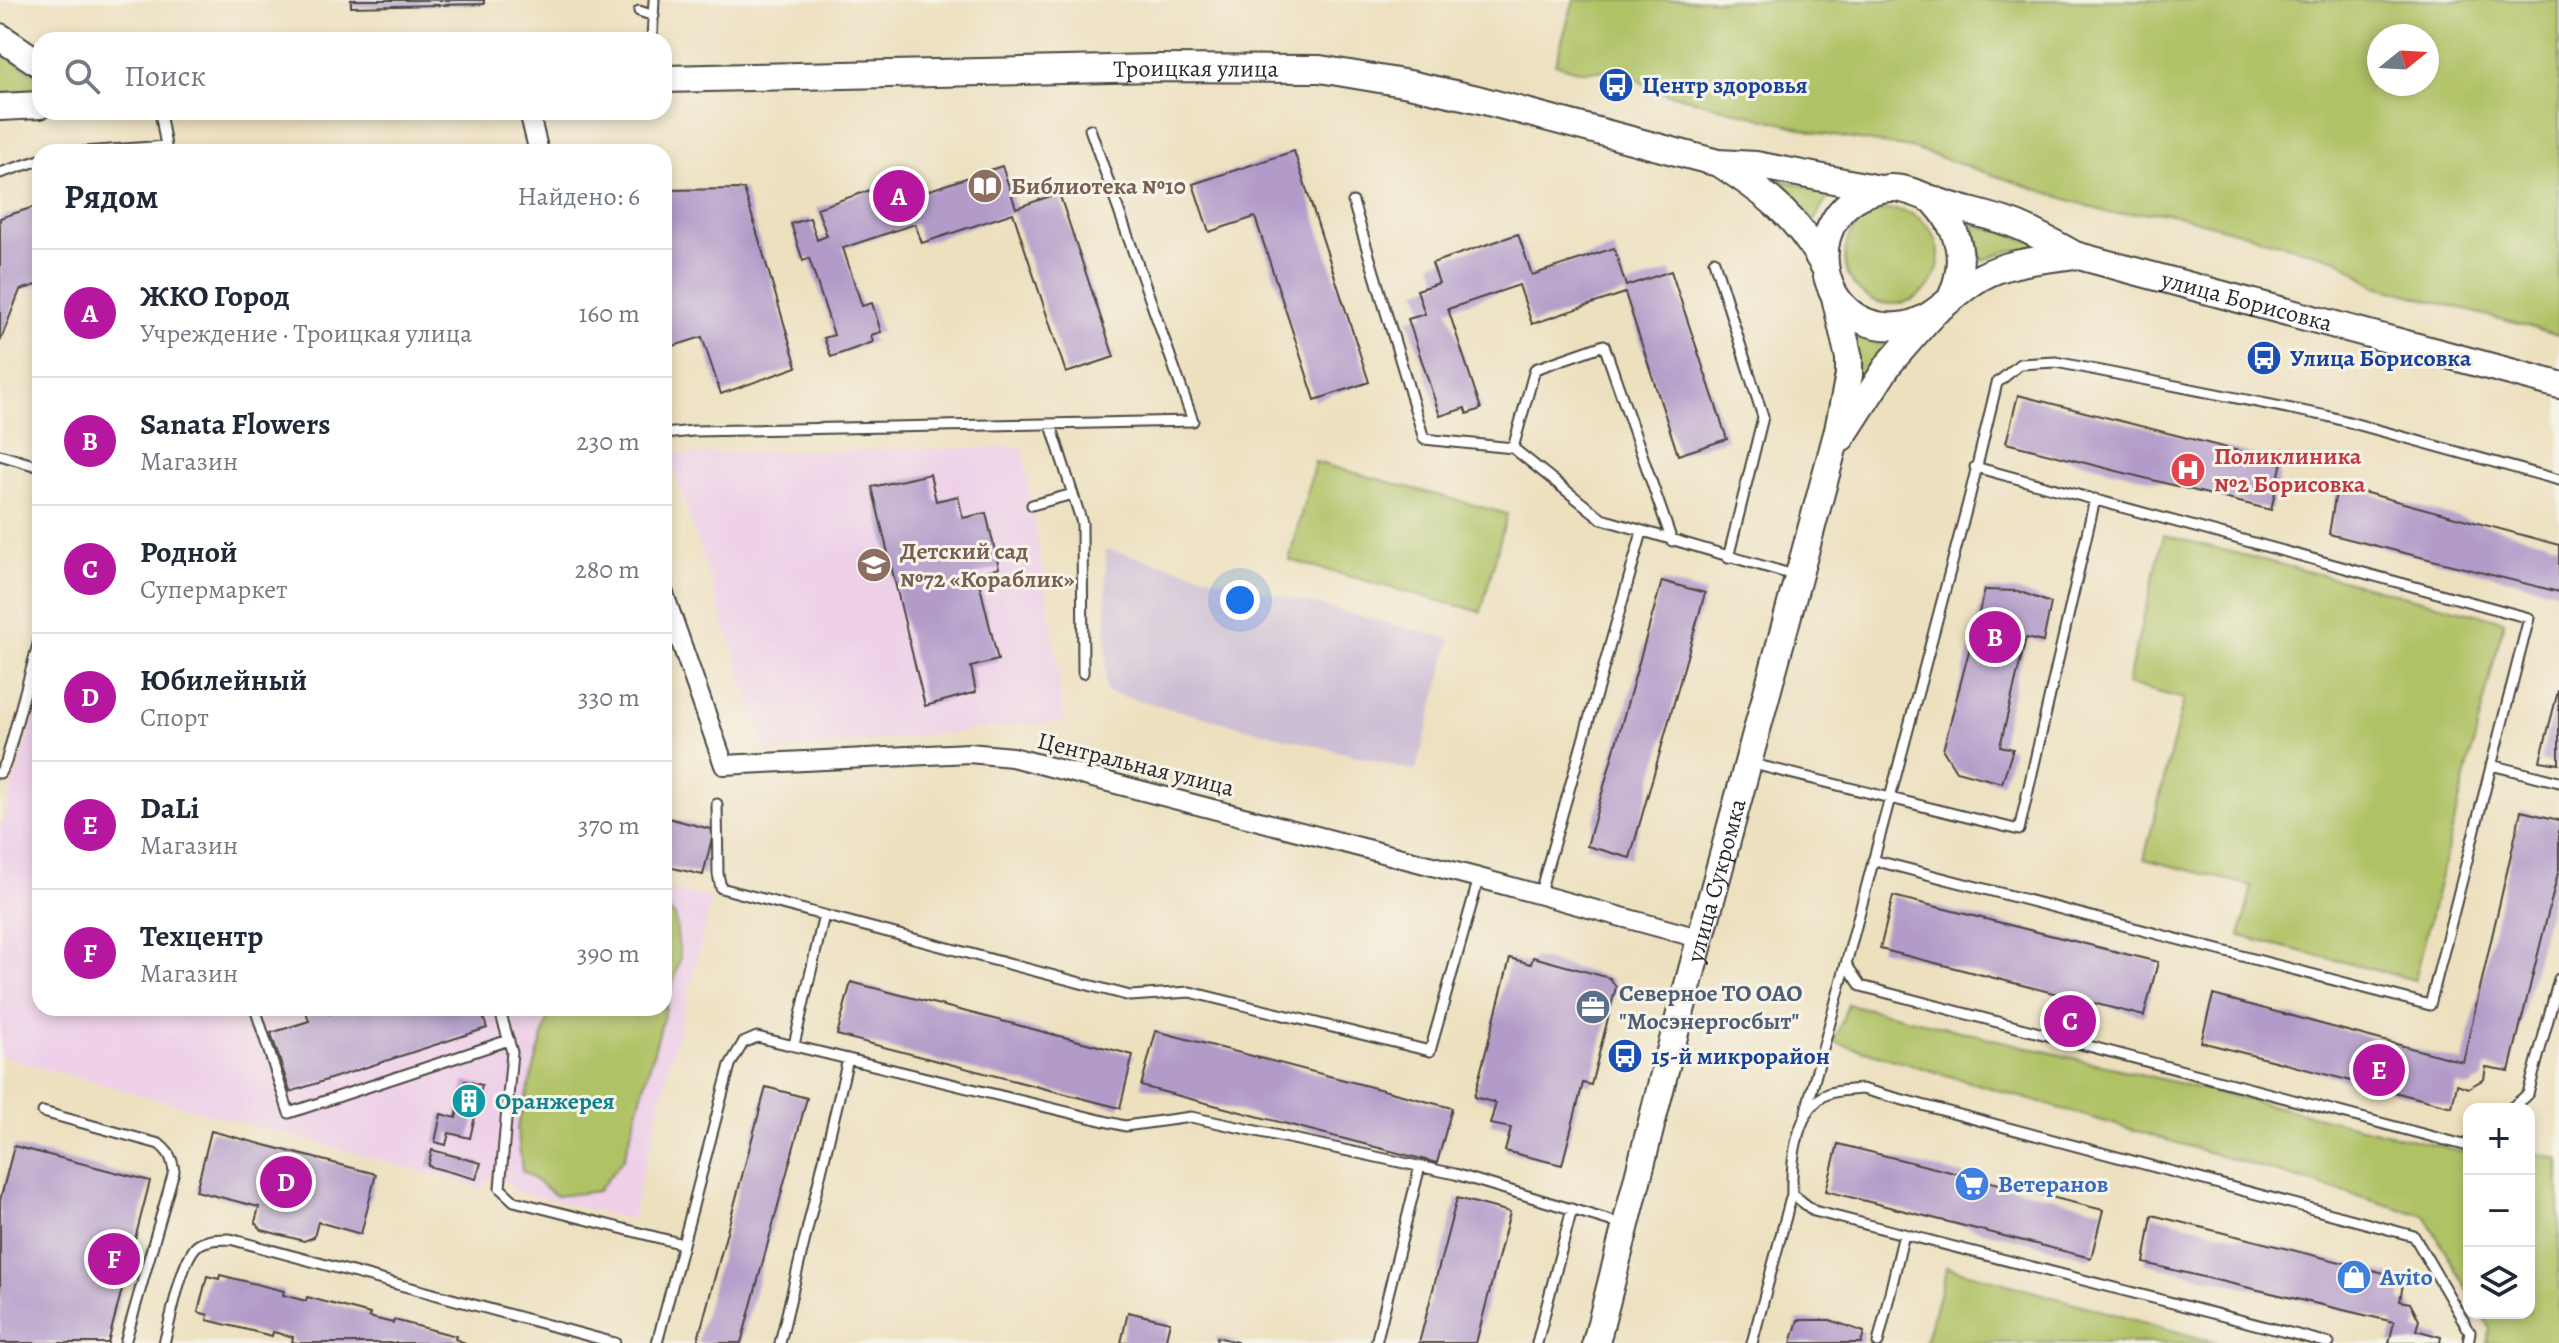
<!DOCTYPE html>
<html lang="ru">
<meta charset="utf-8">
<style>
:root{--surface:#fff;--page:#f6f6f7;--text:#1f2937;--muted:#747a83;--line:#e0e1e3;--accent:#b5179e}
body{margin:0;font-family:Alegreya,serif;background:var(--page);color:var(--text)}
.controls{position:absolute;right:24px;bottom:24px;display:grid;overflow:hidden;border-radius:16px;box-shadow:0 4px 12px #0003}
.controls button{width:72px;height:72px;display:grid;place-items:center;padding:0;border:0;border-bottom:2px solid var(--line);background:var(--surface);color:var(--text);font:40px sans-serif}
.compass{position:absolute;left:2367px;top:24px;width:72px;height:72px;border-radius:50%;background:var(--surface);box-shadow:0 4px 12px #0003;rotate:72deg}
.you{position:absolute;left:1240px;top:600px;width:28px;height:28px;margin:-20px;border:6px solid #fff;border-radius:50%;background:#1a73e8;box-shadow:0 0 0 12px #1a73e833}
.badge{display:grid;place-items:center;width:52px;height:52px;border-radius:50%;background:var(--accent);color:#fff;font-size:26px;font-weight:700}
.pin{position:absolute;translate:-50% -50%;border:4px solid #fff;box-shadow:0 2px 8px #0006}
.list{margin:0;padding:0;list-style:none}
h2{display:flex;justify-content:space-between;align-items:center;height:104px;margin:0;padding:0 32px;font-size:34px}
h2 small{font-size:26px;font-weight:400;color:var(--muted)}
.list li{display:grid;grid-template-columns:52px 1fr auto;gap:24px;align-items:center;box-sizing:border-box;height:128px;padding:0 32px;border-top:2px solid var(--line)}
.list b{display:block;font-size:30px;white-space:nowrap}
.list p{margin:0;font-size:26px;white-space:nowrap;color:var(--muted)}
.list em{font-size:26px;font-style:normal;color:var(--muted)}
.icon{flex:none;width:44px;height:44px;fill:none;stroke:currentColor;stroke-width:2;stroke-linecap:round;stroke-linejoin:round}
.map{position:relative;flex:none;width:2559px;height:1343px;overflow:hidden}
.search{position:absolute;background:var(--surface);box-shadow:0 4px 12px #0003;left:32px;top:32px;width:640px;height:88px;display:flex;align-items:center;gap:20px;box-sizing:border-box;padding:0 28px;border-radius:24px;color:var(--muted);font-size:30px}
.panel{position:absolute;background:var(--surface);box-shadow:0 4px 12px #0003;left:32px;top:144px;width:640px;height:872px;border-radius:24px}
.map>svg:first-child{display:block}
</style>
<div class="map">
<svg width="2559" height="1343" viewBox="0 0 2559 1343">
<rect width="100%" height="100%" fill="#f7f3e8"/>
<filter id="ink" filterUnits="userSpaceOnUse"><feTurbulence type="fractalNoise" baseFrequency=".0125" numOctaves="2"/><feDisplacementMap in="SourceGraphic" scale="16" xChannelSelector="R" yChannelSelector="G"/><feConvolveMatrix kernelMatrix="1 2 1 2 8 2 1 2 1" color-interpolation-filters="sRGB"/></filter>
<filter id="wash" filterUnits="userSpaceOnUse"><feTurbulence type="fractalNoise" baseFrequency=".006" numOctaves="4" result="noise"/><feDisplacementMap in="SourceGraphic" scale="32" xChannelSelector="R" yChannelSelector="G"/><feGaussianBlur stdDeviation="1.8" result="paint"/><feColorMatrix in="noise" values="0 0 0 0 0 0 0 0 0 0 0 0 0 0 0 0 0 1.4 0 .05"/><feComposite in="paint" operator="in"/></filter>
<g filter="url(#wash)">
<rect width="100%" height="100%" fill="#ede0bf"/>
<path fill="#eed0e8" d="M1022 447 1052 625 1064 721 766 752 669 454Z
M40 697V1008H664V889L712 898 631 1220 514 1190 507 1181 492 1178 488 1179 484 1189 0 1056V827Z"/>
<path fill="#ccbed4" d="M1106 549 1451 640 1416 771 1106 692Z"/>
<path fill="#b0c266" stroke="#6e7648" stroke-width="2" fill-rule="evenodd" d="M1574 0H2559V335L2376 286 2337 259 2165 212 2112 214 1911 148 1827 135 1650 89C1624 66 1613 71 1581 71 1573 71 1564 66 1555 64ZM2379 36H2427V84H2379Z
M0 52 40 78V93L0 95Z
M1773 178 1833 193 1822 206 1814 221 1801 205 1772 181Z
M1845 257a47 47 0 1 1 94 0a47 47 0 1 1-94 0Z
M1974 224 2038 243 2037 248 2008 251 1981 261Z
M1856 337 1879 344H1888L1852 404Z
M1315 462 1507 514 1481 612 1289 560Z
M2164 535 2504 621 2415 980 2240 936 2252 886 2144 859 2184 699 2127 684Z
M664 907 675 916 680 958 624 1158 598 1191 556 1196 522 1170 517 1128 551 1008H664Z
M1848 1004 2469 1153V1292L2425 1216 1834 1042Z
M2529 1152 2559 1159V1343H2487L2490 1329 2481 1313H2529Z
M1947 1267 2217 1343H1925Z"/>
<g id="blocks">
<path fill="#b29bc9" d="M351 0H484V4L351 7Z
M1294 151 1369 382 1315 400 1255 217 1209 232 1193 184Z
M1002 166 1016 208 1059 193 1114 357 1066 373 1013 213 922 243 915 224 843 248 862 306 872 303 881 332 871 335 873 342 831 357 824 338 834 335 809 258 803 261 791 224 810 218 817 240 827 236 817 208 909 177 915 195Z
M744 189 797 367 721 394 702 337 664 349V190Z
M40 205V284L20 290 0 342V218Z
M1518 234 1532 275 1614 248 1626 286 1671 271 1727 439 1678 455 1625 293 1532 324 1519 285 1448 309 1481 409 1467 414 1465 408 1440 416 1408 319 1425 314 1417 290 1439 283 1432 263Z
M2018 395 2282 462 2271 510 2006 443Z
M930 474 936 501 958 496 963 518 986 513 999 568 977 574 998 660 971 667 976 692 925 706 872 487Z
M2337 485 2559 545V592L2329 534Z
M1662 581 1705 593 1630 858 1587 846Z
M1985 590 2018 591 2051 603 2043 642 2026 638 2000 746 2013 749 2002 783 1956 771 1943 750Z
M2558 691H2559V764L2540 761Z
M2521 811 2559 820V869L2509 1071 2486 1067 2484 1079 2468 1088 2457 1084 2452 1107 2201 1042 2213 995 2463 1062Z
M664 817 714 830 703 875 664 866Z
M1893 896 2158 962 2144 1016 1880 949Z
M1533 957 1610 978 1616 987 1591 1085 1583 1083 1562 1165 1505 1151 1511 1128 1490 1124 1496 1103 1474 1097 1510 958 1531 964Z
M851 982 1133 1055 1120 1108 837 1035Z
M305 1008H328L330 1014 349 1008H480L487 1028 290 1092 271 1033 309 1021Z
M1156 1031 1452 1108 1437 1163 1141 1086Z
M465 1081 482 1085 470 1138 449 1133 446 1145 435 1142 441 1114 456 1118Z
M766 1087 807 1098 741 1343H697Z
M211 1131 376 1174 361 1234 318 1222 314 1237 304 1241 262 1230 255 1222 259 1207 196 1191Z
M1838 1144 2103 1210 2091 1258 1826 1191Z
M14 1146 150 1181 108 1343H0V1201Z
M432 1150 481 1163 476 1179 428 1166Z
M1457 1198 1510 1212 1476 1343H1419Z
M2152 1215 2404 1278 2400 1301 2410 1303 2419 1320 2416 1330 2441 1337 2440 1343H2389L2394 1322 2144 1263Z
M220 1275 284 1291 283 1295 306 1301 307 1297 370 1314 369 1317 393 1323 394 1320 456 1336 455 1339 465 1343H298L292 1342 293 1337 273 1332 272 1336 207 1320 208 1315 198 1312 207 1276 219 1279Z
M1128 1312 1170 1322 1165 1343H1121Z
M1798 1320H1830L1864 1332 1861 1343H1791Z
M1217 1337 1237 1342V1343H1216Z"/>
</g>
</g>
<g filter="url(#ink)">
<use href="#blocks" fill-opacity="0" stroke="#484641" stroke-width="2"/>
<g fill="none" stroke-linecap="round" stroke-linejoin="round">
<defs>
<path id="lane" d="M639 11 654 16
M652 40 654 0
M160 112 167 152
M83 152 166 146
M0 173 40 160
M1353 202 1424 439 1513 448 1602 519 1797 576
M1714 261 1763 417 1728 558
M1051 425 1082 523 1083 673
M664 434 693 431 1193 421 1090 129
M1513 448 1535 369 1604 345 1672 541
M0 455 40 467
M1032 505 1073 494
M1749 763 2019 830 2095 499
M2491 765 2559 782
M0 773 6 762 40 637
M717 804 718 874 721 888 1130 996 1190 992 1430 1051 1479 878
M1873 860 2430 1005 2529 618 1975 467
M1539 896 1642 532
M255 1008 289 1113 509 1040
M499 1008 512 1052 500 1188 514 1201 683 1244
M794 1045 824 915
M2510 1109 2528 1094 2559 979
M1806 1111 1846 964
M43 1112 159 1144C169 1152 172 1158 174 1171L125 1343
M2469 1142 2464 1145 1861 986 1846 964 1969 499 1997 383 2020 364 2056 362 2327 416 2559 480
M164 1343C171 1321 181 1258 198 1245 208 1239 219 1239 230 1239L615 1343
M657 1343 730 1065 743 1043 757 1037 1125 1126 1191 1117 1455 1174 1624 1225
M780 1343 848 1059
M1376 1343 1420 1166
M1537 1343 1572 1209
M1752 1343 1792 1194
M1878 1343 1904 1234
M2329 1343 1814 1211 1792 1194C1791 1164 1795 1106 1830 1093 1839 1090 1852 1090 1862 1089L2414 1236 2470 1332 2468 1343"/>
<path id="street" d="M529 112 539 152
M664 594 724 765 969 753 1012 757 1479 878 1702 939"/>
<g id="secondary">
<path d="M0 37 40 64"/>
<path id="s1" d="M664 79 1156 68 1320 69 1409 84 1477 99 1718 163 1756 165 1880 189"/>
<path d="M0 107 40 105"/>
<path d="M1722 165C1767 194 1798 218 1824 266"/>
<path d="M1933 200C1960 229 1968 260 1951 298"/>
<path id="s2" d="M2075 255C2042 260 2010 261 1981 277 1952 293 1934 323 1899 326 1812 334 1795 205 1882 189 1901 185 1917 194 1934 200 1962 211 1993 215 2021 227 2039 235 2057 245 2075 255L2559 385"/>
<path d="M1842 437 1889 364 1930 317"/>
<path id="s3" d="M1596 1343 1666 1066 1838 430 1849 375V358L1835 297"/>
</g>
</defs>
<use href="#lane" stroke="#484641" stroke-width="13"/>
<use href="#street" stroke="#484641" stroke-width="22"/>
<use href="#secondary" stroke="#484641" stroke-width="30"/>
<use href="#lane" stroke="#fff" stroke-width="9"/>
<use href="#street" stroke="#fff" stroke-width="18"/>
<use href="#secondary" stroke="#fff" stroke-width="26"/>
</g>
</g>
<defs>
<symbol id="bus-disc" viewBox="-11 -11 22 22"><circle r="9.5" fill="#1a4fb4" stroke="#f7f3e8"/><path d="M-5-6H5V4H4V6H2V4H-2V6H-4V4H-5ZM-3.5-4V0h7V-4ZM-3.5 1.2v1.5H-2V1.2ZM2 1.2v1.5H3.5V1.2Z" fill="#fff"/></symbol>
<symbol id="library-disc" viewBox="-11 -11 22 22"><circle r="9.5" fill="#8d6e63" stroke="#f7f3e8"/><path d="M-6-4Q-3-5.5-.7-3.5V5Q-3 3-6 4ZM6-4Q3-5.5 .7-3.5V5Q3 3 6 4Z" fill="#fff"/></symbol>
<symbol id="hospital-disc" viewBox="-11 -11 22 22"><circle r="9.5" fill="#e0444e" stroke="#f7f3e8"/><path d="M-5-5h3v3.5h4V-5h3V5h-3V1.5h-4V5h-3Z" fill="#fff"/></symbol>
<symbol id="school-disc" viewBox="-11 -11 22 22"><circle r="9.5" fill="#8d6e63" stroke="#f7f3e8"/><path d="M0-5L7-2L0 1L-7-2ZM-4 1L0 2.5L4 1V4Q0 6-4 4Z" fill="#fff"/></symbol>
<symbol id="office-disc" viewBox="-11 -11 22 22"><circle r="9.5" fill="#5c6f8a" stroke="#f7f3e8"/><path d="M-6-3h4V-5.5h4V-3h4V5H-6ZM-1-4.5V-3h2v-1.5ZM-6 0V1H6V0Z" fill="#fff"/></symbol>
<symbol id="building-disc" viewBox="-11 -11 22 22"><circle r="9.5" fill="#0f9aa8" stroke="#f7f3e8"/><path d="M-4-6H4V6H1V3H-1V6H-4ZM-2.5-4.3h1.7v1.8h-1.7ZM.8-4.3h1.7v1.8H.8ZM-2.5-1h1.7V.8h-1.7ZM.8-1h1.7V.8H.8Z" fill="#fff"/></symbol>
<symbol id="supermarket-disc" viewBox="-11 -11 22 22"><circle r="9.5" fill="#3f7fe0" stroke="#f7f3e8"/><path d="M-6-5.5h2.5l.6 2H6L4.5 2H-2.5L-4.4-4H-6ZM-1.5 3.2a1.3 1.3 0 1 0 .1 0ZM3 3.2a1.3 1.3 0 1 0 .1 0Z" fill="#fff"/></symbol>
<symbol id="shop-disc" viewBox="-11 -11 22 22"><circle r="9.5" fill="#3f7fe0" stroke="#f7f3e8"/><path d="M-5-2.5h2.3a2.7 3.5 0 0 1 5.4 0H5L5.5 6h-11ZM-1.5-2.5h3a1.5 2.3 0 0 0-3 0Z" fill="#fff"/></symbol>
</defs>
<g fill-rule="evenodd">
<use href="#bus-disc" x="1596" y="65" width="40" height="40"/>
<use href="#library-disc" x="965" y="166" width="40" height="40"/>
<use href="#bus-disc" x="2244" y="338" width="40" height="40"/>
<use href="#hospital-disc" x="2168" y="450" width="40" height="40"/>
<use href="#school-disc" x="854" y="545" width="40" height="40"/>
<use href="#office-disc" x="1573" y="987" width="40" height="40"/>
<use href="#bus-disc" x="1605" y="1036" width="40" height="40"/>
<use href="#building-disc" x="449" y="1081" width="40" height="40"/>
<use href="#supermarket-disc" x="1952" y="1164" width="40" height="40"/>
<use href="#shop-disc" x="2334" y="1257" width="40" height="40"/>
</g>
<g text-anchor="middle" stroke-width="6" stroke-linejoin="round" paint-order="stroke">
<g font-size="24" fill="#2b2b2b" stroke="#f7f3e8">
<text dy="8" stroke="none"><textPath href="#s1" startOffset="532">Троицкая улица</textPath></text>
<text dy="8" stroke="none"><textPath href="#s2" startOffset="790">улица Борисовка</textPath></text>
<text transform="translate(1136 764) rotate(14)" y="8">Центральная улица</text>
<text dy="8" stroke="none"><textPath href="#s3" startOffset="478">улица Сукромка</textPath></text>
</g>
<g font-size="24" font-weight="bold" fill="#164399" stroke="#f7f3e8" text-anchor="start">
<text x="1642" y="93">Центр здоровья</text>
<text x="2290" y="366">Улица Борисовка</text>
<text x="1651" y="1064">15-й микрорайон</text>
</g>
<g font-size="24" font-weight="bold" fill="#785e54" stroke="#f7f3e8" text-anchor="start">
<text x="1011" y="194">Библиотека №10</text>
<text x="900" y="559">Детский сад<tspan x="900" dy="28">№72 «Кораблик»</tspan></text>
</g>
<g font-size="24" font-weight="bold" fill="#be3a42" stroke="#f7f3e8" text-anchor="start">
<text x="2214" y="464">Поликлиника<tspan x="2214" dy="28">№2 Борисовка</tspan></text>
</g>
<g font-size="24" font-weight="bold" fill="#4e5e75" stroke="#f7f3e8" text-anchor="start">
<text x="1619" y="1001">Северное ТО ОАО<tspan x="1619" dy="28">"Мосэнергосбыт"</tspan></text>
</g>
<g font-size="24" font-weight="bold" fill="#0d838f" stroke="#f7f3e8" text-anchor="start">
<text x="495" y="1109">Оранжерея</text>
</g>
<g font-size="24" font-weight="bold" fill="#366cbe" stroke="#f7f3e8" text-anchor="start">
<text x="1998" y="1192">Ветеранов</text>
<text x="2380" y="1285">Avito</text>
</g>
</g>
</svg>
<div class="controls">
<button>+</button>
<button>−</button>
<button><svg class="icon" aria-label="layers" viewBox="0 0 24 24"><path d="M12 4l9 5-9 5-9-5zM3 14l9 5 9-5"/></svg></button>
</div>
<svg class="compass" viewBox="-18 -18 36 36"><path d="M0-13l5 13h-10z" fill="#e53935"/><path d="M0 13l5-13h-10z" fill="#747a83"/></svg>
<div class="you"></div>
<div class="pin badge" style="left:899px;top:196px">A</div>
<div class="pin badge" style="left:1995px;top:637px">B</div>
<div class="pin badge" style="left:2070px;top:1021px">C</div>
<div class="pin badge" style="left:286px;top:1182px">D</div>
<div class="pin badge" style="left:2379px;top:1070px">E</div>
<div class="pin badge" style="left:114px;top:1259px">F</div>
<div class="search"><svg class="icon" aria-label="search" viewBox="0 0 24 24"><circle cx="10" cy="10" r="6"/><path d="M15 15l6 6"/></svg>Поиск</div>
<section class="panel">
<h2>Рядом<small>Найдено: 6</small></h2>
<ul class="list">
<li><span class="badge">A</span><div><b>ЖКО Город</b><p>Учреждение · Троицкая улица</p></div><em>160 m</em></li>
<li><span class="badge">B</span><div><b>Sanata Flowers</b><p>Магазин</p></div><em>230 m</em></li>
<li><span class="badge">C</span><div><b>Родной</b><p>Супермаркет</p></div><em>280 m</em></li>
<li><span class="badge">D</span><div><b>Юбилейный</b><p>Спорт</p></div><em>330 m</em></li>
<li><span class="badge">E</span><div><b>DaLi</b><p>Магазин</p></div><em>370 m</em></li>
<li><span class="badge">F</span><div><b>Техцентр</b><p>Магазин</p></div><em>390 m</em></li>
</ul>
</section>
</div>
